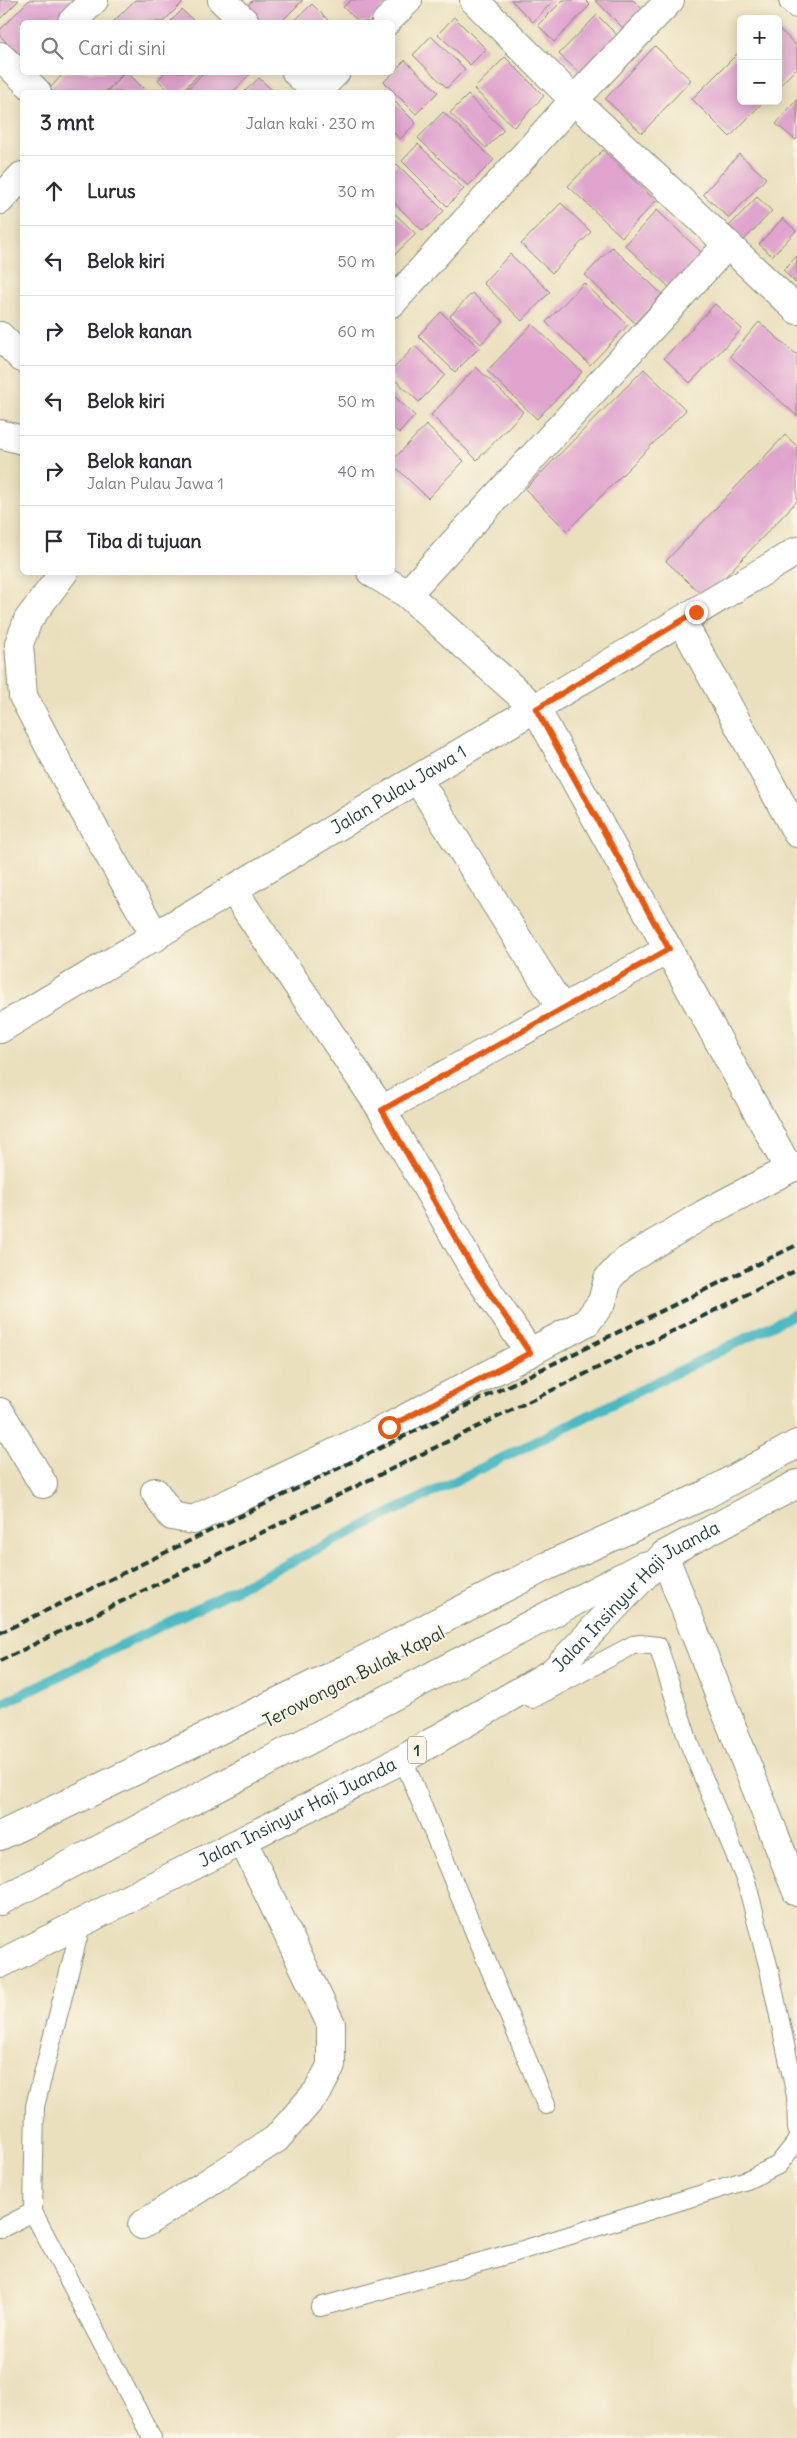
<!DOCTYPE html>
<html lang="id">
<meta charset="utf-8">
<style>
:root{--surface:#fff;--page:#f7f7f7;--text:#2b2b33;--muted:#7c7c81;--line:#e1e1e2}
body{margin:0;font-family:Delius,sans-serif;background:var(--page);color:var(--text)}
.controls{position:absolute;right:15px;top:15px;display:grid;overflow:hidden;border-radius:8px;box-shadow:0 2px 12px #0003}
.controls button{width:45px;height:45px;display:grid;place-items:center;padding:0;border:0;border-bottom:1px solid var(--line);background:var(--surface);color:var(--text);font:25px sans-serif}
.stop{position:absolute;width:15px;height:15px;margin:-11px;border:4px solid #ea580c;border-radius:50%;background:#fff}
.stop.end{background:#ea580c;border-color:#fff;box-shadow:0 1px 5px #0008}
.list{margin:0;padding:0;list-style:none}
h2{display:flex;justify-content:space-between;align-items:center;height:65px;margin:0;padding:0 20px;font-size:21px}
h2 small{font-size:16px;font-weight:400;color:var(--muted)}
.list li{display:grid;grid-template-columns:32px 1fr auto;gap:15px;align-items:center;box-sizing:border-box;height:70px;padding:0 20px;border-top:1px solid var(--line)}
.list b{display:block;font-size:19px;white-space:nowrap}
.list p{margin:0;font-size:16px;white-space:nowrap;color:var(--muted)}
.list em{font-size:16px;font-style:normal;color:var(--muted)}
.icon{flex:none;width:28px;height:28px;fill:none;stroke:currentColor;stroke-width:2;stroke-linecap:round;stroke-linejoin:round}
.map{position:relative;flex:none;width:797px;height:2438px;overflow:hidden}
.search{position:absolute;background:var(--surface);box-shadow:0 2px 12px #0003;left:20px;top:20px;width:375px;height:55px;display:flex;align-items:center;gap:12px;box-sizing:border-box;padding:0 18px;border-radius:8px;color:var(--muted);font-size:19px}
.panel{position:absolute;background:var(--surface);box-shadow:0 2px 12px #0003;left:20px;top:90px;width:375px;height:485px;border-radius:8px}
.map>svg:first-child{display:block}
</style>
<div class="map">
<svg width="797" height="2438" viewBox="0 0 797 2438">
<rect width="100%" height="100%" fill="#fcf5e5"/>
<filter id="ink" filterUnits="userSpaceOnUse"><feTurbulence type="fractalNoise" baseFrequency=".02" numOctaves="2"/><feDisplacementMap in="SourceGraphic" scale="10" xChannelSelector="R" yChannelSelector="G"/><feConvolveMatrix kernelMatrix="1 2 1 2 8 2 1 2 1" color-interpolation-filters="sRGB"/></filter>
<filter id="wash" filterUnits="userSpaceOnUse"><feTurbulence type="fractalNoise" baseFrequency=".0096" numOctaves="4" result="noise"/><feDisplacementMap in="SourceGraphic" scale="20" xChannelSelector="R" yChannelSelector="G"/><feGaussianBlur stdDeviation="1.12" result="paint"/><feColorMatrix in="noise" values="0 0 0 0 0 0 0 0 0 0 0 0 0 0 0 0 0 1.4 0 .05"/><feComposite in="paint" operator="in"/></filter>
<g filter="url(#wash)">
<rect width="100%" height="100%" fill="#eae0be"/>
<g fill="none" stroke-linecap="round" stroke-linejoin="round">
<path stroke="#4ab9c3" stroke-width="10" d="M0 1705 797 1313"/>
</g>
<g id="blocks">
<path fill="#dfa3ce" d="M0 0H19L0 19Z
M29 0H71L78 7 63 22H22V58L0 36V30Z
M135 0H181L183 2 163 22H113Z
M253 0H303L281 22H252L241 12Z
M351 0H391L369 22H359L343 7Z
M511 0H554L533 22Z
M563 0H585L590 5 554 42 538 25Z
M595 0H633L646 13 627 32Z
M312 4 328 20 325 22H293Z
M182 10 195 22H170Z
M597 15 623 41 586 79 559 54Z
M454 17 486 49 470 65 438 34Z
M778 28 797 46V68L778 87Z
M431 36 465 69 447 88 413 55Z
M655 46 691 80 642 133 605 99Z
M741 50V101H764L730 137 692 99Z
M505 57 544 96 514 127 474 89Z
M405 60 438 92 416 114 384 82Z
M65 72H125L105 92H50L48 90Z
M127 72 147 92H107L126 72Z
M165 72H201L181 92H170L158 80Z
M204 72H252L233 92H185Z
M259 78 274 92H244Z
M468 95 504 130 486 148 450 113Z
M392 99 416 123 400 139 392 131Z
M797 99V139L796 140 776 124Z
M443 112 494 160 468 186 418 138Z
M418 144 464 189 447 206 402 161Z
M603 150 656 201 622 237 568 186Z
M739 154 766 178 729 218 703 194Z
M397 164 444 211 423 231 392 201V169Z
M757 197 772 211 744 240 729 226Z
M561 203 591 232 552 273 521 244Z
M657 210 704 255 672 290 625 245Z
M392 211 416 234 392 257Z
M783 218 796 231 772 256 759 244Z
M612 247 662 294 635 323 585 275Z
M510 254 550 292 522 321 483 283Z
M797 256V284L783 270Z
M584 283 628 325 590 365 546 322Z
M472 293 503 321 481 344 450 316Z
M715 304 742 329 690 383 664 358Z
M441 312 479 348 455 372 418 336Z
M759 322 797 355V416L730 356Z
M532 324 582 372 537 419 487 371Z
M415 346 445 375 419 402 392 377V370Z
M476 367 523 412 477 460 431 415Z
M644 369 686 410 567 531 525 489Z
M392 394 415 416 399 433 392 427Z
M426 425 464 461 428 498 392 464V461Z
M785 435 797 446V501L705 598 666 561Z"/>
</g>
</g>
<g filter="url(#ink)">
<use href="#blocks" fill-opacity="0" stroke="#848e79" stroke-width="1"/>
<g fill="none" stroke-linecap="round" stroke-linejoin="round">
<defs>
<path id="service" d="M532 1699 633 1645 641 1644 658 1646 689 1743 746 1881 769 1969 796 2096 797 2129
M403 1759 546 2105
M82 1921 35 2106 33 2212 152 2438
M0 2229 33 2212
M320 2307 513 2253 747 2180 778 2165 797 2141"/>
<g id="minor">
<path d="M222 0 245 22"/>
<path d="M474 0 574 100 797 310"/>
<path d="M793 0 797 4"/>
<path d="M72 22 94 0"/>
<path d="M386 22 408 0"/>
<path d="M0 56 37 92"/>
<path d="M296 72 316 92"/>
<path d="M316 92 336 72"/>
<path d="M0 200 22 176"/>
<path d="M392 303 574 100 670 0"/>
<path d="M0 336 22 358"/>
<path d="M0 434 22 440"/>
<path d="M64 572 28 620 19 644 23 696 72 790 156 937"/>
<path d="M371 572 407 594 536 709 789 1169 797 1166"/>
<path d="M407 594 728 244"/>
<path d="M682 621 797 833"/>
<path d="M418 780 562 1009"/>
<path d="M233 890 382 1110 474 1270 530 1353"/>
<path id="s1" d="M0 1029 797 551"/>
<path d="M382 1110 669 949"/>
<path d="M0 1412 43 1484"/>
<path d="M155 1492 172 1516 193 1520 389 1427 587 1322 602 1302 608 1279 624 1262 704 1214 789 1169"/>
<path d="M664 1555 797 1892"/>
<path d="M142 2225 276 2139 318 2091 331 2066V2024L243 1841"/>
</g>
<g id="trunk">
<path d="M0 1836 348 1668 547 1566 705 1495 797 1444"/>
<path d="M0 1901 643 1566"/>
<path id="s2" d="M0 1964 403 1759 553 1672 664 1555 797 1484"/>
</g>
</defs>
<use href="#service" stroke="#848e79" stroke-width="20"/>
<use href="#minor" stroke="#848e79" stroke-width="30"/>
<use href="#trunk" stroke="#848e79" stroke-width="30"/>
<use href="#service" stroke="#fff" stroke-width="18"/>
<use href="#minor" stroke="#fff" stroke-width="28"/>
<use href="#trunk" stroke="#fff" stroke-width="28"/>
<path stroke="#1f3d34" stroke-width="4" stroke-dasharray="8 4" stroke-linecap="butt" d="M0 1633 797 1245
M0 1661 797 1270"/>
</g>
</g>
<g fill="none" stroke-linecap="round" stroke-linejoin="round" filter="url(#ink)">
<path stroke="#ea580c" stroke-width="6" d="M389 1427 530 1353 474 1270 382 1110 669 949 536 709 696 612"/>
</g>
<g text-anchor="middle" stroke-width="4" stroke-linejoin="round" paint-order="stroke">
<rect fill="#fcf5e5" stroke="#617469" stroke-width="1" x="408" y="1736.5" width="18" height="27" rx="4"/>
<g font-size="16" font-weight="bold" fill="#1f3d34">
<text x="417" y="1756">1</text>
</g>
<g font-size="18" fill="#1f3d34" stroke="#fcf5e5">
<text dy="6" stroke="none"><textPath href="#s1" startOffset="465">Jalan Pulau Jawa 1</textPath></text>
<text dy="6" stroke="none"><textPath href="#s2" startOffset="739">Jalan Insinyur Haji Juanda</textPath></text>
<text transform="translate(354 1677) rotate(-27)" y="6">Terowongan Bulak Kapal</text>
<text dy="6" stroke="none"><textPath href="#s2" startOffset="334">Jalan Insinyur Haji Juanda</textPath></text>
</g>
</g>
</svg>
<div class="controls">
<button>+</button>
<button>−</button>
</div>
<div class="stop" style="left:389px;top:1427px"></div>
<div class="stop end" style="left:696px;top:612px"></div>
<div class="search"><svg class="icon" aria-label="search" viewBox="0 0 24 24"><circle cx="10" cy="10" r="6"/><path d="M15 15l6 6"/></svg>Cari di sini</div>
<section class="panel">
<h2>3 mnt<small>Jalan kaki · 230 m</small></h2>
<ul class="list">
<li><svg class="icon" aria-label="ahead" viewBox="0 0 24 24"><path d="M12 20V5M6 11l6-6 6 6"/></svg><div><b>Lurus</b></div><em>30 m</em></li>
<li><svg class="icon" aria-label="left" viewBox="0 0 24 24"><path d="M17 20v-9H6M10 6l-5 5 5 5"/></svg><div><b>Belok kiri</b></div><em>50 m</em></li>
<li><svg class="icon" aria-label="right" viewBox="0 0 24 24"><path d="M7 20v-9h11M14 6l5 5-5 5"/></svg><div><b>Belok kanan</b></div><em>60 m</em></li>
<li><svg class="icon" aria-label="left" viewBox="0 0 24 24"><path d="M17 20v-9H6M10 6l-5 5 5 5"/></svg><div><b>Belok kiri</b></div><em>50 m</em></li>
<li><svg class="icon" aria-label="right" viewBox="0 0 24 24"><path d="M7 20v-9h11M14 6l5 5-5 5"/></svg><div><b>Belok kanan</b><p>Jalan Pulau Jawa 1</p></div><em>40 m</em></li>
<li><svg class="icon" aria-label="arrive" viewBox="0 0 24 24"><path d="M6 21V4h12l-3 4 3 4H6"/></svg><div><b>Tiba di tujuan</b></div></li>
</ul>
</section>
</div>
